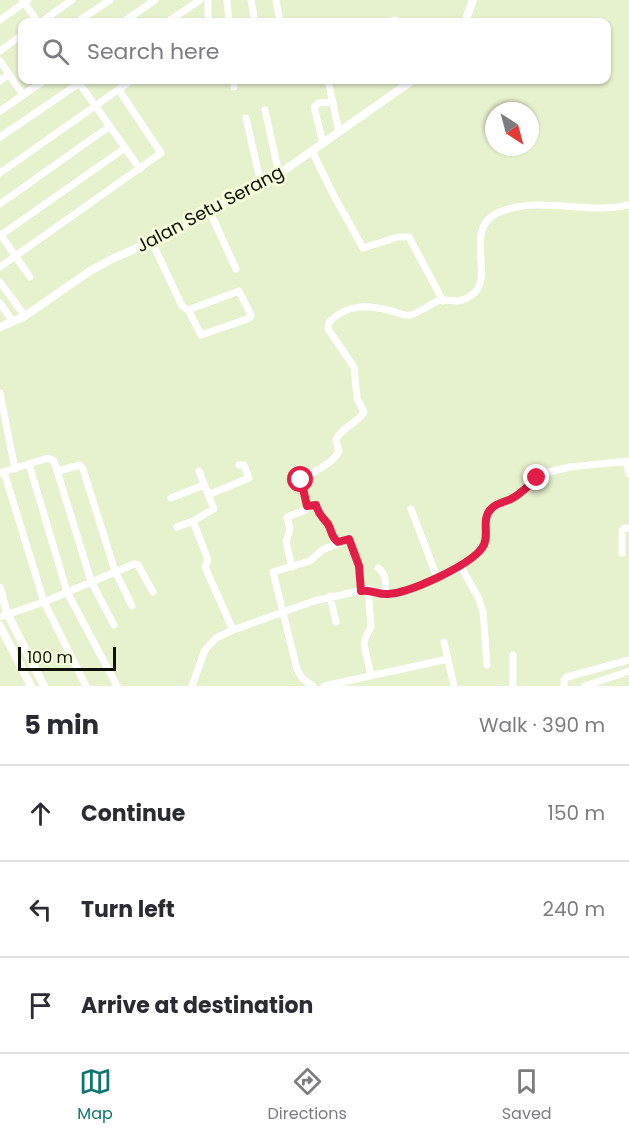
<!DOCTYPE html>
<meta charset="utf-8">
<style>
:root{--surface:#fff;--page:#f7f7f7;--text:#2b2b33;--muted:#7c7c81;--line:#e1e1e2;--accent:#0f766e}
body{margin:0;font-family:Poppins,sans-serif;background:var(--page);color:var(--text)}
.compass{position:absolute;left:485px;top:102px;width:54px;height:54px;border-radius:50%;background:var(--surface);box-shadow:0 2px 4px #0004;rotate:144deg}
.scale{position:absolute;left:18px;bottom:15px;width:98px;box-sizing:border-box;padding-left:6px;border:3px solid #0e1106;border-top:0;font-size:16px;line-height:21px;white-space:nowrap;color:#0e1106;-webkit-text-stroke:4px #f4feda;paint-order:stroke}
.stop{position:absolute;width:18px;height:18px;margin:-14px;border:4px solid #e11d48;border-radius:50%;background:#fff}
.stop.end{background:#e11d48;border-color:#fff;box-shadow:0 2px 6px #0008}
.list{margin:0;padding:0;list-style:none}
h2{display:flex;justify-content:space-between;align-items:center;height:78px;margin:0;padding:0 24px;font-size:26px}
h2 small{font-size:20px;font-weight:400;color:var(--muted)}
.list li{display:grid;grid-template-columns:39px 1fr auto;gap:18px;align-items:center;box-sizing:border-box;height:96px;padding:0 24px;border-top:2px solid var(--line)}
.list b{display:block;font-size:22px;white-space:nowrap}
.list em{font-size:20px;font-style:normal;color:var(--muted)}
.icon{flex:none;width:33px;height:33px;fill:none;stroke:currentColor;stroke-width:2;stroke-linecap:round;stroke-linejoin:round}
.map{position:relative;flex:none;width:629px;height:686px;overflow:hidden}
.search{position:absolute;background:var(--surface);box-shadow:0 2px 4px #0004;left:18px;right:18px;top:18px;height:66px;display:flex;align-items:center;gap:15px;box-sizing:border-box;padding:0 21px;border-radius:12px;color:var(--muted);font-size:22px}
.sheet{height:366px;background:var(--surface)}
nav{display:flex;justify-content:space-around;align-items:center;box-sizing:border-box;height:84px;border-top:2px solid var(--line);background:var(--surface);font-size:16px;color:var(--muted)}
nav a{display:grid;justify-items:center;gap:3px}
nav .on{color:var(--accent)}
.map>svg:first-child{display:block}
</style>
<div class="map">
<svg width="629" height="686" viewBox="0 0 629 686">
<rect width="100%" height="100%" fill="#e6f1cd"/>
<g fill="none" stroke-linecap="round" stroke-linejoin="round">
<path stroke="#fff" stroke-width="7" d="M22 0 38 22
M227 0 229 22
M251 0 255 22
M276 0 280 22
M0 20 28 0
M41 22 72 0
M77 22 110 0
M123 22 155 0
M167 22 200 0
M208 22V0
M386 22 395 20 399 22
M0 51 22 35
M0 61 23 95
M77 80 140 169
M234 80V87
M328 80 339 132
M0 81 9 74
M265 110 279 174
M0 111 45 80
M246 118 261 184
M0 137 84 80
M323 143 314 107 319 103 332 102
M312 151 333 194 363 248 398 237H409L443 301
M0 173 132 80
M0 204 110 126
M210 212 236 269
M0 234 30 277
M1 235 125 148
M152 242 182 306 189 311 201 335 250 318 251 315 239 291 188 310
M0 267 161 153 119 90
M0 282 25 316
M0 303 13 322
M0 393 15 469
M626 462 629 474
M29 464 67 592 117 686
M58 471 80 465 83 469 115 571 132 606
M199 471 214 509 193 521 208 560 205 567 233 630
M4 472 44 602 86 686
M0 473 48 458 54 461 91 581 114 625
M208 495 249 478 244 465H239
M171 498 204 485
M307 506 316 505C319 513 322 516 327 523 332 528 332 536 337 542
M411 509 437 577
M177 527 193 521
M622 553V530L625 528H629
M292 567 286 542 290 529 287 517 305 510 308 507 301 482C312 469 331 467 339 451L336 440C341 427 357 424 364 412L357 398 354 367 328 329 329 322C349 303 367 305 392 311 398 313 404 316 410 315 418 314 430 304 438 301 451 297 457 307 473 294 496 276 460 226 502 211 544 196 586 215 629 205
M461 567 478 597 483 611 487 665
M378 568C387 574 386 585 385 595
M368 589 371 627 365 639 364 645 371 675
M330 596 336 622
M0 617 44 602 134 564 138 565 153 592
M444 642 454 686
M513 655V686
M192 686 205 650 216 638 233 630 314 601 368 589 385 595 400 593 449 573 461 567 482 549 486 537V518L491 509 513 498 537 479 545 473 570 467 629 461
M313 686 302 678 297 669 273 572 310 561 322 550 348 539 359 566 361 591
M324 686 448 659
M564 686V680L567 677 629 660
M585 686 629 671"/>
<path stroke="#fff" stroke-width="8" d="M465 22 473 0
M0 327 25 316 90 271 112 259 162 237 279 174 413 80
M0 588 7 613 44 686
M0 626 31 686"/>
</g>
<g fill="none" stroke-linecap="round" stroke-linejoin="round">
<path stroke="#e11d48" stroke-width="8" d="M301 480 307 506 316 505C319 516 322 516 328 524 332 531 331 537 338 542L349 539 359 566 361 591C371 589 378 595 388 594 409 593 469 566 482 548 491 537 480 519 491 509 496 503 505 502 511 499 521 494 529 485 537 478"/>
</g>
<g text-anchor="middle" stroke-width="6" stroke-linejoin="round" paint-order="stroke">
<g font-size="18" fill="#0e1106" stroke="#f4feda">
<text transform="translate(210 209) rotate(-28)" y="6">Jalan Setu Serang</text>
</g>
</g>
</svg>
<svg class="compass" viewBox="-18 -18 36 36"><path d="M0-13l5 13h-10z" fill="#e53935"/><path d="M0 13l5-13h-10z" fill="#7c7c81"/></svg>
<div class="scale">100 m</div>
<div class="stop" style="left:301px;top:480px"></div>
<div class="stop end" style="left:537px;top:478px"></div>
<div class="search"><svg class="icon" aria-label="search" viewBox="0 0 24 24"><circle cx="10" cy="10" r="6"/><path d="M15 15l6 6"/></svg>Search here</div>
</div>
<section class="sheet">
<h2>5 min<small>Walk · 390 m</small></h2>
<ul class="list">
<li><svg class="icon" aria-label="ahead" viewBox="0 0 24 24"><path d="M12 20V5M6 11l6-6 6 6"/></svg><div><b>Continue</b></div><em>150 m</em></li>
<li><svg class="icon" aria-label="left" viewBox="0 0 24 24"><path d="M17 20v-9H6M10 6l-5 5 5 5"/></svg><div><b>Turn left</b></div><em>240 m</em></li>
<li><svg class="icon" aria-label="arrive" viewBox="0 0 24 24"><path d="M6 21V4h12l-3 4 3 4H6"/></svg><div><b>Arrive at destination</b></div></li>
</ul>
</section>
<nav>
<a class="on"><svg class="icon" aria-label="map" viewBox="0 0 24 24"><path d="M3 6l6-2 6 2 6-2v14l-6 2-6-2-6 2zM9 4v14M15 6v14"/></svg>Map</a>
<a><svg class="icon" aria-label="directions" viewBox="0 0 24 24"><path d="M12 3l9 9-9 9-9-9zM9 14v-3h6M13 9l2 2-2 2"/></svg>Directions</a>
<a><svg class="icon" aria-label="saved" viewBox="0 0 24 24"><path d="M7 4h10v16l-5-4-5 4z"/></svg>Saved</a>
</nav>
